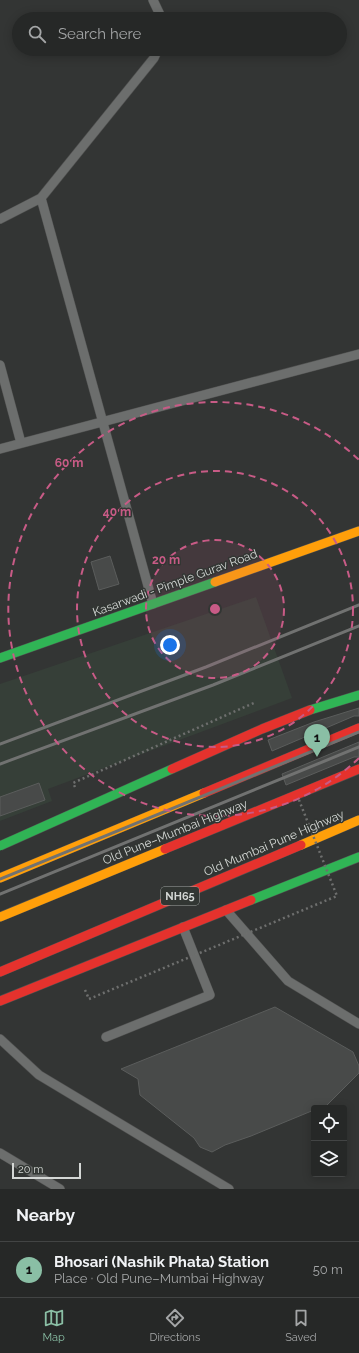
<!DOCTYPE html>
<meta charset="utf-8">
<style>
:root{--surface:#262827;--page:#2e302f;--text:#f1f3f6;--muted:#a4a6a7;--line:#424444;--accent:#8abfa5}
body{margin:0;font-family:Raleway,sans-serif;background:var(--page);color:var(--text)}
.controls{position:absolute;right:12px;bottom:12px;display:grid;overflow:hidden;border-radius:4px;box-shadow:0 2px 10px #0003}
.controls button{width:36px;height:36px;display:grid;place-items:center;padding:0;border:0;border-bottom:1px solid var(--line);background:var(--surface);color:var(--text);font:20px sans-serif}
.scale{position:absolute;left:12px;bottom:10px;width:69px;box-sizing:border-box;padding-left:4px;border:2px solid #d4d7d5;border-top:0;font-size:11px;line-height:14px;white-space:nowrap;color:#d4d7d5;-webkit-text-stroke:3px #323633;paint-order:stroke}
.you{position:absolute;left:170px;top:645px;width:14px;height:14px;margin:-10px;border:3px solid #fff;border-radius:50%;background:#1a73e8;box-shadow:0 0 0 6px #1a73e833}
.badge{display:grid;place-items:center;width:26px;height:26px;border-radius:50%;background:var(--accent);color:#111;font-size:13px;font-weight:700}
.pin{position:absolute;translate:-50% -33px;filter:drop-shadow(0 1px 2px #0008)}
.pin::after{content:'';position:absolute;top:21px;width:14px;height:12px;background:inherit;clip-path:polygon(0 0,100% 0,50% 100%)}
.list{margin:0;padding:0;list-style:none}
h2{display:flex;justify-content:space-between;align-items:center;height:52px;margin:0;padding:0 16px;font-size:17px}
h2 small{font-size:13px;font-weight:400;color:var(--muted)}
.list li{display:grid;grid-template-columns:26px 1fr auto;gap:12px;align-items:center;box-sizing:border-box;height:56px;padding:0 16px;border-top:1px solid var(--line)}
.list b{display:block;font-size:15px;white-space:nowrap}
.list p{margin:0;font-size:13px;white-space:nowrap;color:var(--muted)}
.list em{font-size:13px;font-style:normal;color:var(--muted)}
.icon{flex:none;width:22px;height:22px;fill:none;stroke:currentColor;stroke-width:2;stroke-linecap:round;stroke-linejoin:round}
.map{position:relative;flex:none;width:359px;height:1189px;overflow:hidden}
.search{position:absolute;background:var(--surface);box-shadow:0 2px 10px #0003;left:12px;right:12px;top:12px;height:44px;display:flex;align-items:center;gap:10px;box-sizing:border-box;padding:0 14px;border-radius:22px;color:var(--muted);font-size:15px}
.sheet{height:108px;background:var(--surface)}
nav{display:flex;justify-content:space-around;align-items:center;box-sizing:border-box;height:56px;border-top:1px solid var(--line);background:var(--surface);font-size:11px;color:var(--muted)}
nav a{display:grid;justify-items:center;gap:2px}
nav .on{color:var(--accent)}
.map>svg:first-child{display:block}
</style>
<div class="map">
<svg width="359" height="1189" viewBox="0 0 359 1189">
<rect width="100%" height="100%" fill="#333534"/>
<path fill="#363f38" d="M256 597 292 698 48 789 52 801 0 821V684Z"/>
<path fill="#484a49" stroke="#5b5d5c" d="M110 556 119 584 99 590 91 562Z
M359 708V716H354L272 751 268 740 314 722Z
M359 742V757H354L286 785 282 774Z
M39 783 45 800 0 816V797Z
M275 1007 353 1052 359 1066V1073L326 1106 320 1108H314V1110L251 1136 225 1145 212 1152 200 1147 194 1138 140 1095 138 1079 121 1069Z"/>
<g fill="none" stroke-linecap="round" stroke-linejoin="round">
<defs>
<path id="lane" d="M153 0 162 19
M41 198 153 604
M0 219 41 198 154 58 158 49
M0 365 21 443
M0 449 359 354
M226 910 288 981 359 1024
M106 1037 210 995 183 927
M0 1039 39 1075 229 1189
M0 1153 60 1189"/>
<path id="fast" d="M0 658 215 582
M310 710 359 695
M251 900 359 857"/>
<path id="slow" d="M215 582 359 531
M301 845 359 820
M0 878 204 793
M0 917 165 849"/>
<path id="jam" d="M204 793 359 728
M165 849 359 769
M0 972 301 845
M0 1001 251 900"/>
</defs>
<use href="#lane" stroke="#505150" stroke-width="10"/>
<use href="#fast" stroke="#505150" stroke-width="10"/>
<use href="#slow" stroke="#505150" stroke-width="10"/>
<use href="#jam" stroke="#505150" stroke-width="10"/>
<path stroke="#6e6f6e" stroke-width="2.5" stroke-dasharray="2 3" stroke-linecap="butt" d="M75 787 73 783 256 702
M85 990 89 999"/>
<use href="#lane" stroke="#6c6e6d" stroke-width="9"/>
<use href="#fast" stroke="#30b455" stroke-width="9"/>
<use href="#slow" stroke="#ff9f0a" stroke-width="9"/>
<use href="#jam" stroke="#e5322d" stroke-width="9"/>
<path stroke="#717271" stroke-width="3" d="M0 744 206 667 359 605
M0 764 213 685 359 626
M0 879 359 732
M0 894 359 747"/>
<defs>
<path id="fast-bridge" d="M0 846 172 769"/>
<path id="jam-bridge" d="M172 769 262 729 310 710"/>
</defs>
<use href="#fast-bridge" stroke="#505150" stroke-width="10" stroke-linecap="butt"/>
<use href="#jam-bridge" stroke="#505150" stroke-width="10" stroke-linecap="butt"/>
<path stroke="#6e6f6e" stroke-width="2.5" stroke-dasharray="2 3" stroke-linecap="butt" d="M89 999 337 896 299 800"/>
<use href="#fast-bridge" stroke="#30b455" stroke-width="9"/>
<use href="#jam-bridge" stroke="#e5322d" stroke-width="9"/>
</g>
<circle cx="215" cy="609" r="69" fill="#c85b86" fill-opacity=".12"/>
<g fill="none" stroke="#c85b86" stroke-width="2" stroke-dasharray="7 5">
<circle cx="215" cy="609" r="69"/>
<circle cx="215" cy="609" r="138"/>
<path d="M359 758A207 207 0 1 1 359 460"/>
</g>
<g text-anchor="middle" stroke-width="3" stroke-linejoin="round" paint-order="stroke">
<rect fill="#323633" stroke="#a3a7a4" stroke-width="1" x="161" y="887" width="38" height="18" rx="3"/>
<g font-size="11" font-weight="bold" fill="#d4d7d5">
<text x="180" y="900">NH65</text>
</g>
<g font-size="12" fill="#d4d7d5" stroke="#323633">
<text transform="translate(175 583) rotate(-20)" y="4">Kasarwadi - Pimple Gurav Road</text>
<text transform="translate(175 832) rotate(-22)" y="4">Old Pune–Mumbai Highway</text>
<text transform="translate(274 843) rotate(-23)" y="4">Old Mumbai Pune Highway</text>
</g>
</g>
<circle cx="215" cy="609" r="6" fill="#c85b86" stroke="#323633" stroke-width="2"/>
<g font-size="12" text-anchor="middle" font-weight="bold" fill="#c85b86" stroke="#323633" stroke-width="3" stroke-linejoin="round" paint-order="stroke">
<text x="69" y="467">60 m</text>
<text x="117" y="516">40 m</text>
<text x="166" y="564">20 m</text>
</g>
</svg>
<div class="controls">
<button><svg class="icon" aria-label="locate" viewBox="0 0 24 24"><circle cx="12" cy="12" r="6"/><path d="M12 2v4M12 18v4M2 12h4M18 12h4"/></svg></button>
<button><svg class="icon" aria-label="layers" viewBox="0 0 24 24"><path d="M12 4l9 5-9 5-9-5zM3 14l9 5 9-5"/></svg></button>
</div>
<div class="scale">20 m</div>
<div class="you"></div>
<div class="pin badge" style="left:317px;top:757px">1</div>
<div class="search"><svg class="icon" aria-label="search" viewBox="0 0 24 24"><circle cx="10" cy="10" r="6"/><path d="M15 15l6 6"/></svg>Search here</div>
</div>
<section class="sheet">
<h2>Nearby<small></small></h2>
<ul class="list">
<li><span class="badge">1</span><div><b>Bhosari (Nashik Phata) Station</b><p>Place · Old Pune–Mumbai Highway</p></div><em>50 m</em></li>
</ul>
</section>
<nav>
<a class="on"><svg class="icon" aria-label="map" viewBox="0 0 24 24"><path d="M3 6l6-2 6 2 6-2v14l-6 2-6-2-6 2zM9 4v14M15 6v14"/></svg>Map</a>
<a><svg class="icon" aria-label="directions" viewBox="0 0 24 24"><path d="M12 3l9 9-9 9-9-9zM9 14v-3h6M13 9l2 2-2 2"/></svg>Directions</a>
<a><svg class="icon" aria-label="saved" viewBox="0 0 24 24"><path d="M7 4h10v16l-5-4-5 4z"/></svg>Saved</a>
</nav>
